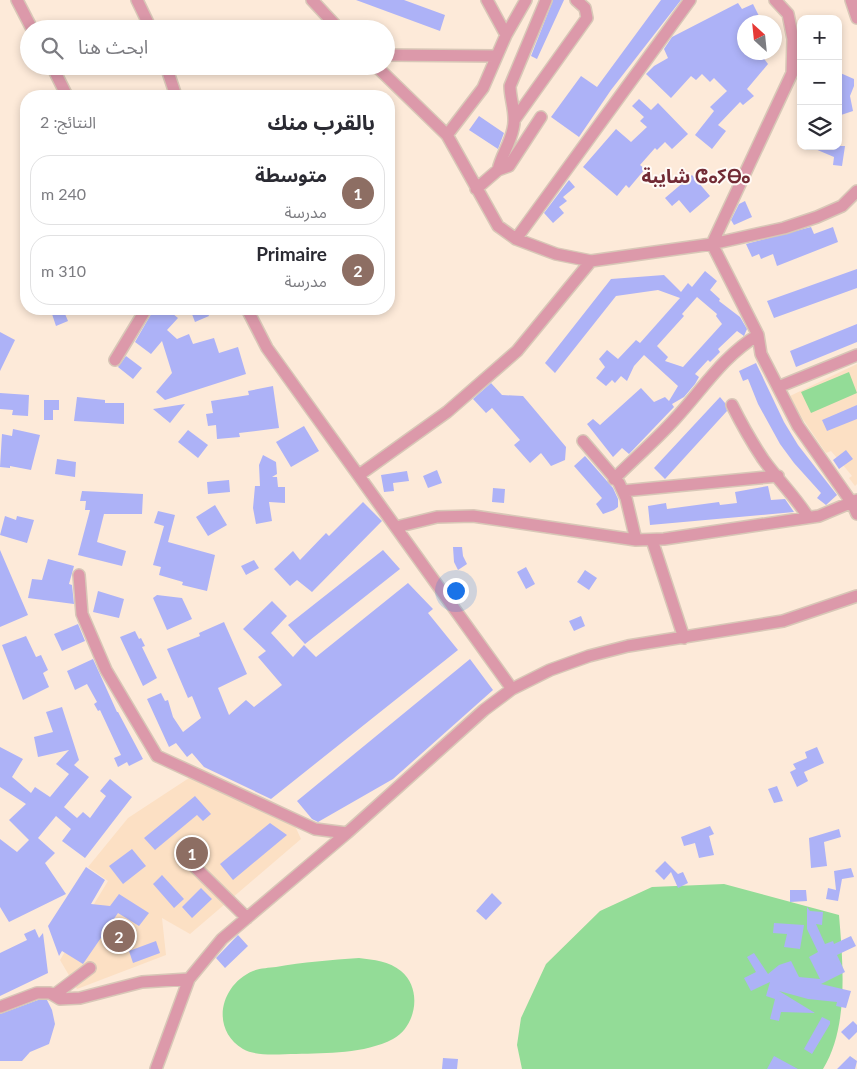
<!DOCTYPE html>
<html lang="ar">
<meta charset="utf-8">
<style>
:root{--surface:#fff;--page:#f2f2f3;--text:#2b2b33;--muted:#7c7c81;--line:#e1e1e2;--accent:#111827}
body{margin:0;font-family:Lato,"Noto Sans Arabic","Noto Sans Tifinagh",sans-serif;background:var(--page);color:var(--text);direction:rtl}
.controls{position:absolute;right:15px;top:15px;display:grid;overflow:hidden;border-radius:10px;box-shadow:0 2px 8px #0003}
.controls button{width:45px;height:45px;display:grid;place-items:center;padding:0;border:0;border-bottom:1px solid var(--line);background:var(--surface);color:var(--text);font:25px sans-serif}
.compass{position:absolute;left:737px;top:15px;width:45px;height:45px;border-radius:50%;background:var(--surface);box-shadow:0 2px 8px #0003;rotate:333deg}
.you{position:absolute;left:455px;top:590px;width:18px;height:18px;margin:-12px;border:4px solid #fff;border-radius:50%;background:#1a73e8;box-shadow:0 0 0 8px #1a73e833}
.badge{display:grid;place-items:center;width:32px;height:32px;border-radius:50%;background:var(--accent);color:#fff;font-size:16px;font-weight:700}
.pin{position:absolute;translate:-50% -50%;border:2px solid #fff;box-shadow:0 1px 5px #0006}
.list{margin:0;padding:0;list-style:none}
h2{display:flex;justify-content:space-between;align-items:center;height:65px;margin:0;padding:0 20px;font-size:21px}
h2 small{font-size:16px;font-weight:400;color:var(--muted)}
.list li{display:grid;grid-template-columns:32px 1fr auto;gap:15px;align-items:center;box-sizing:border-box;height:70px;margin:0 10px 10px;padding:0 10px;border:1px solid var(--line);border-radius:20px}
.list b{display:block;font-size:19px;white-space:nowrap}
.list p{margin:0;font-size:16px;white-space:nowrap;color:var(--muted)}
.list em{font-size:16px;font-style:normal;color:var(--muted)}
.icon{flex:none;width:28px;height:28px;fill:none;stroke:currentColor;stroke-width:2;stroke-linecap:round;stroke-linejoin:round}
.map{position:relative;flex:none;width:857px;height:1069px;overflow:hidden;direction:ltr}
.search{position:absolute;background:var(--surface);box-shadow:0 2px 8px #0003;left:20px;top:20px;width:375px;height:55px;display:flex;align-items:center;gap:12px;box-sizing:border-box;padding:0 18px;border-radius:28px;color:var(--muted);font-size:19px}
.panel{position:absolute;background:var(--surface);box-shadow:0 2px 8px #0003;left:20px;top:90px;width:375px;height:225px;border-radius:20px;direction:rtl}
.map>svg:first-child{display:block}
</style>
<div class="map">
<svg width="857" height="1069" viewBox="0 0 857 1069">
<rect width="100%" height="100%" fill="#fdead9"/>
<path fill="#fce0c4" d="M857 364V484L855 486 849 478 852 476 843 465 831 451 826 453 802 418 790 396Z
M189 778 295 826 301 839 190 934 162 918 166 955 77 989 60 960 108 881 88 867 128 818Z"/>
<path fill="#93dc97" d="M849 372 857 393 811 413 801 392Z
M724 884 839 915C843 963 849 1027 823 1069H522L517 1045 521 1018 546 964 600 911 652 887Z
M359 958C374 960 389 961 401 971 423 989 416 1027 393 1039 364 1054 327 1053 296 1054 280 1054 257 1057 243 1049 210 1029 220 985 253 971 260 968 269 968 276 967 303 962 331 960 359 958Z"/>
<path fill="#adb2f7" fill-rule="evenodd" d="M356 0H404L445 15 440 31Z
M553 0H564L537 59 531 56Z
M661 0H681L611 90 579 137 551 117 581 76 597 87Z
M738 3 742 9 753 4 762 22H744V52H759L768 64 747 89 754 96 743 105 740 102 718 125 726 131 712 149 695 135 714 111 710 107 727 91 714 78 710 82 702 74 696 80 691 76 671 98 646 74 654 66 668 58 664 49 672 37Z
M838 72 854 79V86L850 96 853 111 838 116Z
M639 99 651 110 658 103 688 134 672 149 665 142 657 150 655 148 640 165 645 169 629 188 626 185 617 196 583 167 616 129 631 142 647 127 640 121 644 117 632 106Z
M479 116 504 133 498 149 469 130Z
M808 146H845L842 166 833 165 834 157Z
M692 175 710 196 690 213 679 200 672 206 665 198Z
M569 180 575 187 563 197 567 201 559 207 564 213 553 223 544 213Z
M745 201 752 217 734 225 731 220 739 204Z
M811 227 814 234 833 227 838 242 777 266 773 254 761 259 759 254 752 257 746 244Z
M857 269V288L774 318 767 301Z
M705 271 717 281 710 290 720 299 719 301 740 317 747 329 744 336 737 331 718 349 720 352 710 362 708 360 695 374 699 377 695 384 684 397 672 404 674 407 629 454 622 448 613 457 587 424 593 419 600 425 641 388 654 402 665 397 669 401 678 386 644 355 634 366 627 381 621 376 615 383 612 380 606 386 596 378 605 367 599 359 607 350 618 359 636 340 640 343 680 298 658 290 616 296 555 373 545 363 611 279 664 275 681 292 688 283 692 287ZM697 297 717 314 716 316 722 324 683 367 665 361 668 357 657 346 684 316 682 314Z
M63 309 68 321 56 326 52 314Z
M154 309H167L178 318 167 330 177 339 189 334 193 344 214 338 219 353 238 347 246 374 165 400 156 392 172 373 162 341 151 354 135 342Z
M190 309H206L209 316 195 322Z
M857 324V342L796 367 790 351Z
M0 332 15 340 0 371Z
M126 356 142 368 133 379 118 367Z
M756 363 784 422 798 445 837 495 826 505 817 498 821 493 794 463 780 444 758 404 748 379 743 381 739 371Z
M491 383 502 395 523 396 566 447 565 460 551 466 541 453 530 463 514 445 520 440 492 408 486 413 473 399Z
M273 386 279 428 239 433 240 437 217 439 216 425 208 426 206 414 213 413 211 401 249 395 248 391Z
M0 393 29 395 28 416 12 415 13 410 0 409Z
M77 397 105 400V403H124V424L74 421Z
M720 397 725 403 727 411 665 479 654 468Z
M44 400H59V410H53V420H44Z
M185 404 170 423 153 409Z
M857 405V419L827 431 822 420Z
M304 426 319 451 291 467 276 442Z
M13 429 40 435 31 470 10 466V468L0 467 2 434 12 436Z
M188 430 208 445 198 458 178 442Z
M846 450 853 459 839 469 833 460Z
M263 455 276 462 277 474 272 477H277L278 487H285V503L269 502 272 521 256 524 253 508 255 486H260L259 465Z
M585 456 613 488 618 499V507L614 510 603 514 596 504 602 498 574 466Z
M57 459 76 462 75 477 55 474Z
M437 470 442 483 428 488 423 476Z
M407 471 409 481 393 483 394 491 384 492 381 475Z
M229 480 230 492 208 494 207 482Z
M768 486 771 500 785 499 794 512 650 525 648 506 666 503 667 509 719 502 720 505 737 503 735 492Z
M493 488 505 489 504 503 492 502Z
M82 491 143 494 142 514H104L97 542 126 551 122 566 78 555 90 510H85L86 501H80Z
M363 502 382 521 312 592 297 580 290 586 274 569 293 551 300 560 326 533 329 536Z
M215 505 227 525 208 536 196 517Z
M158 511 175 515 168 542 215 555 207 591 182 585 183 582 159 575 161 567 153 565 164 526 154 523Z
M5 516 16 520 17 516 34 520 27 543 0 535Z
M453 547H462L463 556 467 564 458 570 454 562Z
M0 550 28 615 0 627Z
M383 550 400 569 305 644 288 625Z
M48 559 74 566 69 584 72 585 74 604 28 598 32 579 42 580Z
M254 560 259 568 246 575 241 566Z
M526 567 535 584 526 589 517 572Z
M585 570 597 578 589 590 577 582Z
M408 583 433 609 428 613 458 650 271 799 204 767 192 753 187 757 176 743 169 747 147 699 161 693 165 701 168 700 173 717 183 732 201 718 192 696 188 698 167 649 200 636 199 633 224 622 247 674 218 688 229 715 246 700 254 707 282 685 258 657 266 651 243 629 272 601 287 616 271 633 293 657 304 645 316 657Z
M98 591 124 599 119 618 93 612Z
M157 595 182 598 192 619 167 630 153 598Z
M581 616 585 626 574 631 569 621Z
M78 624 85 641 62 651 54 634Z
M135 631 139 639 141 638 145 646 142 647 157 678 143 686 120 637Z
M26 636 36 657 41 655 48 670 43 673 49 687 23 700 2 645Z
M93 659 117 712H118L143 759 129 766 127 762 118 767 114 758 121 755 100 710 98 711 94 704 97 702 87 684 75 690 67 671Z
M470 659 493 690 393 779 318 822 312 819 297 801Z
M62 707 79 760 74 765 89 777 64 807 77 818 83 812 90 818 106 796 100 791 110 779 132 797 85 858 62 841 71 829 56 816 38 838 55 853 45 863 66 894 9 922 0 907V839L17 852 29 840 9 820 26 804 0 787V747L23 759 12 777 31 793 35 787 50 797 69 774 56 764 69 750 38 757 34 737 53 732 46 712Z
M817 747 824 763 804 772 808 781 797 787 790 772 796 769 793 764 807 758 805 752Z
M777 786 783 801 774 803 768 789Z
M195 796 211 814 203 821 197 815 155 850 144 838Z
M270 823 287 835 233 880 220 864Z
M710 826 714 834 709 836 714 855 699 858 695 843 684 846 681 837Z
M839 829 841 837 824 842 827 866 811 868 809 838Z
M132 849 146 866 123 884 109 866Z
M665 861 678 874 683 872 688 883 678 888 671 872 664 880 655 871Z
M86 867 105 880 91 904 110 906 119 894 149 913 139 926 118 913 83 964 62 951 59 956 48 926Z
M851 868 854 877 842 879 838 901 826 899 828 888 836 890 834 871Z
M162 875 184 899 174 908 153 884Z
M201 888 212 899 192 918 182 907Z
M790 890H806L807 901 790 902Z
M492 893 502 903 486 920 476 911Z
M807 907 810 911 823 912 822 925 816 924 825 944 833 941 834 944 851 936 856 946 837 955 845 972 821 984 851 991 846 1008 836 1006 837 1002 808 999 779 991 815 1013 781 1012 779 1021 770 1019 775 999 766 996 770 982 751 991 744 978 756 972 747 957 754 953 768 974 779 965 791 961 799 977 820 979 809 957 818 952 807 929Z
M774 923 804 925 800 949 784 947 787 934 773 933Z
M35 929 39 938 43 933 48 973 0 996V953L27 940 24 934Z
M238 935 248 946 225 968 216 958Z
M156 941 160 953 133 963 129 951Z
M38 1000H47L52 1010 55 1024 49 1044 30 1052 22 1061H0V1014Z
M822 1017 830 1021V1024L812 1054 804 1049Z
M853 1021 857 1025V1032L849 1040 841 1032Z
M774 1056 798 1069H767Z
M850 1056 857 1061 855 1069H837Z
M443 1058 458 1059 457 1069H442Z"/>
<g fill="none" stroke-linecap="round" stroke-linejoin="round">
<defs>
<path id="minor" d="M17 0 32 29
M137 0 151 29
M312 0 339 29
M487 0 506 35
M851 0 857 18
M386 55 496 56
M52 66 67 96
M166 66 176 96
M376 66 447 135 498 226 516 239 556 254 591 261 712 244 784 228 817 217 842 206 857 191
M515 119 587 18 585 8 576 0
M447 135 483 88 506 35 526 0
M498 170C501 156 510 144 513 129 517 115 510 100 510 86L546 0
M476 189 498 170 509 166 541 117
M516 239 690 0
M712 244 758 335 761 354 798 426 852 503 857 514
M712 244 792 73 793 39 788 14 775 0
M247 309 267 348 512 689
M115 360 146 309
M778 387 857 355
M732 405C741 423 751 441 763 459 777 479 795 496 808 517
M583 441 619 483 626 498 636 540
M359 475 447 412 517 351 591 261
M614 479C634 459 656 440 675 419 702 390 723 356 758 335
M623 491 778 476
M396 527 437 517 473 516 636 540 664 539 819 516 857 500
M652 540 684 638
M79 575 82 614 106 670 157 756 315 829 347 833
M193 865 247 918
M54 995 90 968
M0 1007 37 993H50L60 999 80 998 142 982 189 979
M156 1069 189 979 222 939 347 833 484 710 512 689 550 670 589 656 628 646 783 621 857 596"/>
</defs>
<use href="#minor" stroke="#d8c7b7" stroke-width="14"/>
<use href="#minor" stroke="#dc99aa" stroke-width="11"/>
</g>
<g text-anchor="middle" stroke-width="4" stroke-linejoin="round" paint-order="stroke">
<g font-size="19" font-weight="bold" fill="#712a34" stroke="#fffaf6">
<text x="696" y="183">شايبة ⵛⴰⵢⴱⴰ</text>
</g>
</g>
</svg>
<div class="controls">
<button>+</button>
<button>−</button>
<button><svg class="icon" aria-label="layers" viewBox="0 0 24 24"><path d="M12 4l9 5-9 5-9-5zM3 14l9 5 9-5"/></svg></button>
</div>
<svg class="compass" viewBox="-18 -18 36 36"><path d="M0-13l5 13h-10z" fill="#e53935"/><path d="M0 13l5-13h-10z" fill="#7c7c81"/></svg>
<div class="you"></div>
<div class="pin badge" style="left:192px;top:853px;background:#8d6e63">1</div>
<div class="pin badge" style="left:119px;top:936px;background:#8d6e63">2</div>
<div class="search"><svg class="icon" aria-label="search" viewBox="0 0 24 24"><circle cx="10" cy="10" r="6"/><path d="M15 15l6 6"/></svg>ابحث هنا</div>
<section class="panel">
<h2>بالقرب منك<small>النتائج: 2</small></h2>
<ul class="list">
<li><span class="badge" style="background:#8d6e63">1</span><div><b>متوسطة</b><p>مدرسة</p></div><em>240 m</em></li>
<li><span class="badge" style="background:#8d6e63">2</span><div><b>Primaire</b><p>مدرسة</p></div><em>310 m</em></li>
</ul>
</section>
</div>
